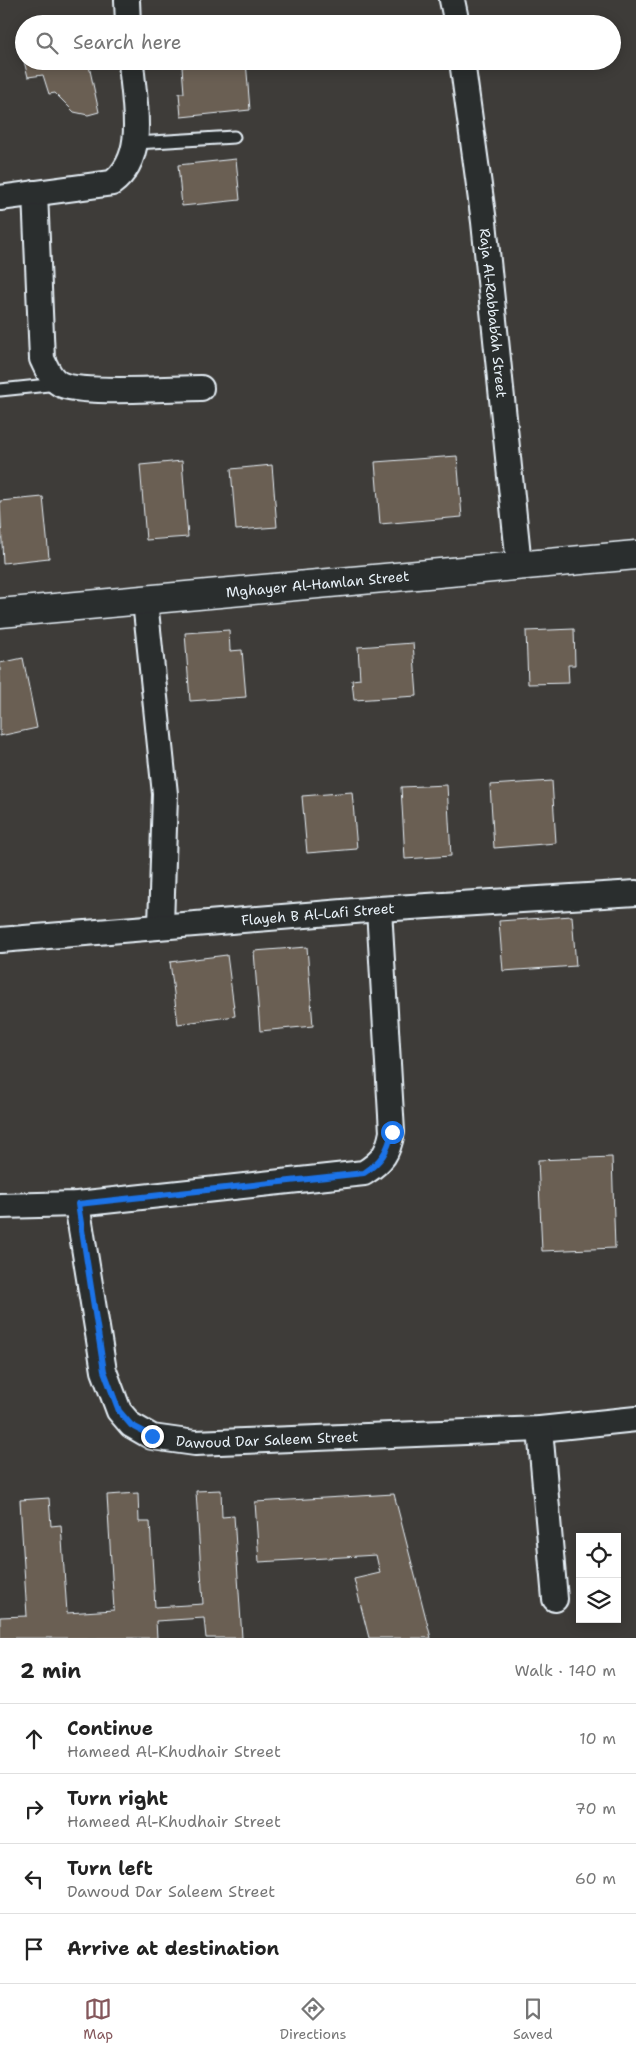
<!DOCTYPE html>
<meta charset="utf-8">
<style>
:root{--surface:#fff;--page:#f6f6f6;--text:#222;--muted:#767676;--line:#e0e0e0;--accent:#85585c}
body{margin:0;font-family:"Shantell Sans",sans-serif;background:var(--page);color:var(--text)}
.controls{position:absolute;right:15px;bottom:15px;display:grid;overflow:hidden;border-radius:0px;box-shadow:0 2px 12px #0003}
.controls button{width:45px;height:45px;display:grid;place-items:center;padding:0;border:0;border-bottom:1px solid var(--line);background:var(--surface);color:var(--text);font:25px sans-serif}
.stop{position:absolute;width:15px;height:15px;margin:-11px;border:4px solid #1a73e8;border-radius:50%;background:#fff}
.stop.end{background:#1a73e8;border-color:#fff;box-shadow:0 1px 5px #0008}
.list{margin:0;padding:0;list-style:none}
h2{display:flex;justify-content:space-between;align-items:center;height:65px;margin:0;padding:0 20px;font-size:21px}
h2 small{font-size:16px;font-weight:400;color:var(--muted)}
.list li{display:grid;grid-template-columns:32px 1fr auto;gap:15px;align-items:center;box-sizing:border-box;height:70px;padding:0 20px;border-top:1px solid var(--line)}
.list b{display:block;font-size:19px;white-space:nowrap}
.list p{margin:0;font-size:16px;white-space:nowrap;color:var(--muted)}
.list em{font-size:16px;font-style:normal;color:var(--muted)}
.icon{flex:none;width:28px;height:28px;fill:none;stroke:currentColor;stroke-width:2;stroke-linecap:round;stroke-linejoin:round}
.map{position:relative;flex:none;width:636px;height:1638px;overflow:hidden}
.search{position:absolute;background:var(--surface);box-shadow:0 2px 12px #0003;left:15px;right:15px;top:15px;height:55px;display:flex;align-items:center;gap:12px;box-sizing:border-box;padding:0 18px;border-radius:28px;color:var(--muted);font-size:19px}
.sheet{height:345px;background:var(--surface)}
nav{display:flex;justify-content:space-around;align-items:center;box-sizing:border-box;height:70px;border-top:1px solid var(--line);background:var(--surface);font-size:14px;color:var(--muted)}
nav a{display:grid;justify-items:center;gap:2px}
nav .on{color:var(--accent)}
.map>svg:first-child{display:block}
</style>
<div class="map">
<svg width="636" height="1638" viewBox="0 0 636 1638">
<rect width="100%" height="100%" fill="#3e3c39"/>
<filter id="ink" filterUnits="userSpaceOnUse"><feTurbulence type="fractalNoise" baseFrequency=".02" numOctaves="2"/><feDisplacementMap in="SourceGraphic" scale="10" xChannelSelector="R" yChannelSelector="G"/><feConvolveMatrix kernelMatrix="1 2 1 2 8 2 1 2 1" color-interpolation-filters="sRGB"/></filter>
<g filter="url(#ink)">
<path fill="#6b5e52" stroke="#e8f1f8" d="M24 38V60L19 39Z
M24 61H88L99 112 88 115 74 112 55 93 49 94 43 75 28 77Z
M246 61 250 110 181 117 179 93H184L182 67Z
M236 159 240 200 182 206 178 165Z
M457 456 462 517 380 524 375 462Z
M182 461 188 537 146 540 140 465Z
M272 465 277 527 236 530 231 469Z
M43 497 49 558 3 563 0 501Z
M574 629 575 665H568L569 683 528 684 526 631Z
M229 630 230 651 242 650 246 697 190 701 185 633Z
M413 643 417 696 354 700 352 680 360 679 358 647Z
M23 658 37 728 0 736V663Z
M552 781 556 843 494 848 490 785Z
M447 785 451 856 405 859 401 787Z
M352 792 357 849 307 853 302 796Z
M572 916 576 966 503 971 499 921Z
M307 947 313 1026 260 1031 254 951Z
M227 955 235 1016 178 1024 170 962Z
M612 1157 615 1248 542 1251 538 1160Z
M221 1490 222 1517 234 1516 242 1638H206L204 1618 156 1621 157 1638H0V1617L27 1616 20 1500 49 1498 51 1526 61 1525 67 1613 114 1610 107 1495 138 1493 139 1522H150L155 1607 203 1604 196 1491Z
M394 1494 431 1638H369L354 1579 380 1573 376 1555 259 1562 255 1502Z"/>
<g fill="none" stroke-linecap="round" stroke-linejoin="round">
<defs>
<path id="lane" d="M136 143 234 137
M0 390 58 384"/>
<g id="street">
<path d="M127 0 128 24"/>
<path d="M452 0 457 24"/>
<path id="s1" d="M462 61 484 222 519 565"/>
<path d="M35 193 42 359C47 369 50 378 60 384 81 395 173 388 201 388"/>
<path d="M0 198 112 183C149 156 133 100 131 61"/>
<path d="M145 601 165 794 161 926"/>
<path id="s2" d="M0 940 379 909 636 893"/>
<path id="s3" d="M77 1204 104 1371 119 1411 131 1425 152 1437 195 1443 540 1429 636 1419"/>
<path d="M0 1206 77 1204 364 1173C383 1161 388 1153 392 1132L379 909"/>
<path d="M540 1429 555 1599"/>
</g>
<g id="secondary">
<path id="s4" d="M0 613 636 555"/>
</g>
</defs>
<use href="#lane" stroke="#e8f1f8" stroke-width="15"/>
<use href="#street" stroke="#e8f1f8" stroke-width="28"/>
<use href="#secondary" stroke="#e8f1f8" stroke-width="31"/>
<use href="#lane" stroke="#2a2d2e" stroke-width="11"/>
<use href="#street" stroke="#2a2d2e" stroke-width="24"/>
<use href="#secondary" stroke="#2a2d2e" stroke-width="28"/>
</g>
</g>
<g fill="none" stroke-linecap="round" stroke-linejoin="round" filter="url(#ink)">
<path stroke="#1a73e8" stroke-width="6" d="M152 1436 131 1425 119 1411 104 1371 78 1204 364 1173C381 1162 388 1151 392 1132"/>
</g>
<g text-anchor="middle" stroke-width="4" stroke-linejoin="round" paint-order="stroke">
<g font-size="14" fill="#e8f1f8" stroke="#2a2d2e">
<text dy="5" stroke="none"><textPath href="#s1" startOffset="254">Raja Al-Rabbab‘ah Street</textPath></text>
<text dy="5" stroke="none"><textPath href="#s4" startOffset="319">Mghayer Al-Hamlan Street</textPath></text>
<text dy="5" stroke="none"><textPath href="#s2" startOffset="319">Flayeh B Al-Lafi Street</textPath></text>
<text dy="5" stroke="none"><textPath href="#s3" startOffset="370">Dawoud Dar Saleem Street</textPath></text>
</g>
</g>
</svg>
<div class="controls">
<button><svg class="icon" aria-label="locate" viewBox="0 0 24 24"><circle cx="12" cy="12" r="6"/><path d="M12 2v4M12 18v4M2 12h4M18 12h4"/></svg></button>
<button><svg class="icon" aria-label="layers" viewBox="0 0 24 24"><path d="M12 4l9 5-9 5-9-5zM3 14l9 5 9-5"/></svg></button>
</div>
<div class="stop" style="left:392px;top:1132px"></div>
<div class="stop end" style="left:152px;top:1436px"></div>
<div class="search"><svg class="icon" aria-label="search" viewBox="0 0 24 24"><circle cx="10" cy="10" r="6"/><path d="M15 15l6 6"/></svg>Search here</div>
</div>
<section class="sheet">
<h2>2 min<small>Walk · 140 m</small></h2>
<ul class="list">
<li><svg class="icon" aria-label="ahead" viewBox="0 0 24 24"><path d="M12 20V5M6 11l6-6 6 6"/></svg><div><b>Continue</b><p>Hameed Al-Khudhair Street</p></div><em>10 m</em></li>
<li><svg class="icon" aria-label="right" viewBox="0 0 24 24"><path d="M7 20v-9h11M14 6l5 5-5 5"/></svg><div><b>Turn right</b><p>Hameed Al-Khudhair Street</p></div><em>70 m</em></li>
<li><svg class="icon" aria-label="left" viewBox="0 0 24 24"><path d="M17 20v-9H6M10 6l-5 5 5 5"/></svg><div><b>Turn left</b><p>Dawoud Dar Saleem Street</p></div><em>60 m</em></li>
<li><svg class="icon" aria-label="arrive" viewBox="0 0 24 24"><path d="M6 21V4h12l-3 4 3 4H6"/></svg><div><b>Arrive at destination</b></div></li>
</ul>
</section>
<nav>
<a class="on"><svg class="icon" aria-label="map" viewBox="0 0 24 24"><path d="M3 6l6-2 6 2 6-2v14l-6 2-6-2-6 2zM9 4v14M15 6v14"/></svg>Map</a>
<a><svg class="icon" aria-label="directions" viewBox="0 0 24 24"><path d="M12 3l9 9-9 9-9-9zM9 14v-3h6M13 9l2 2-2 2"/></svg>Directions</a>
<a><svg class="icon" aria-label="saved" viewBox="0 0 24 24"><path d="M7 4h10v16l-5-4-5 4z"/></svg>Saved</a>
</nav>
